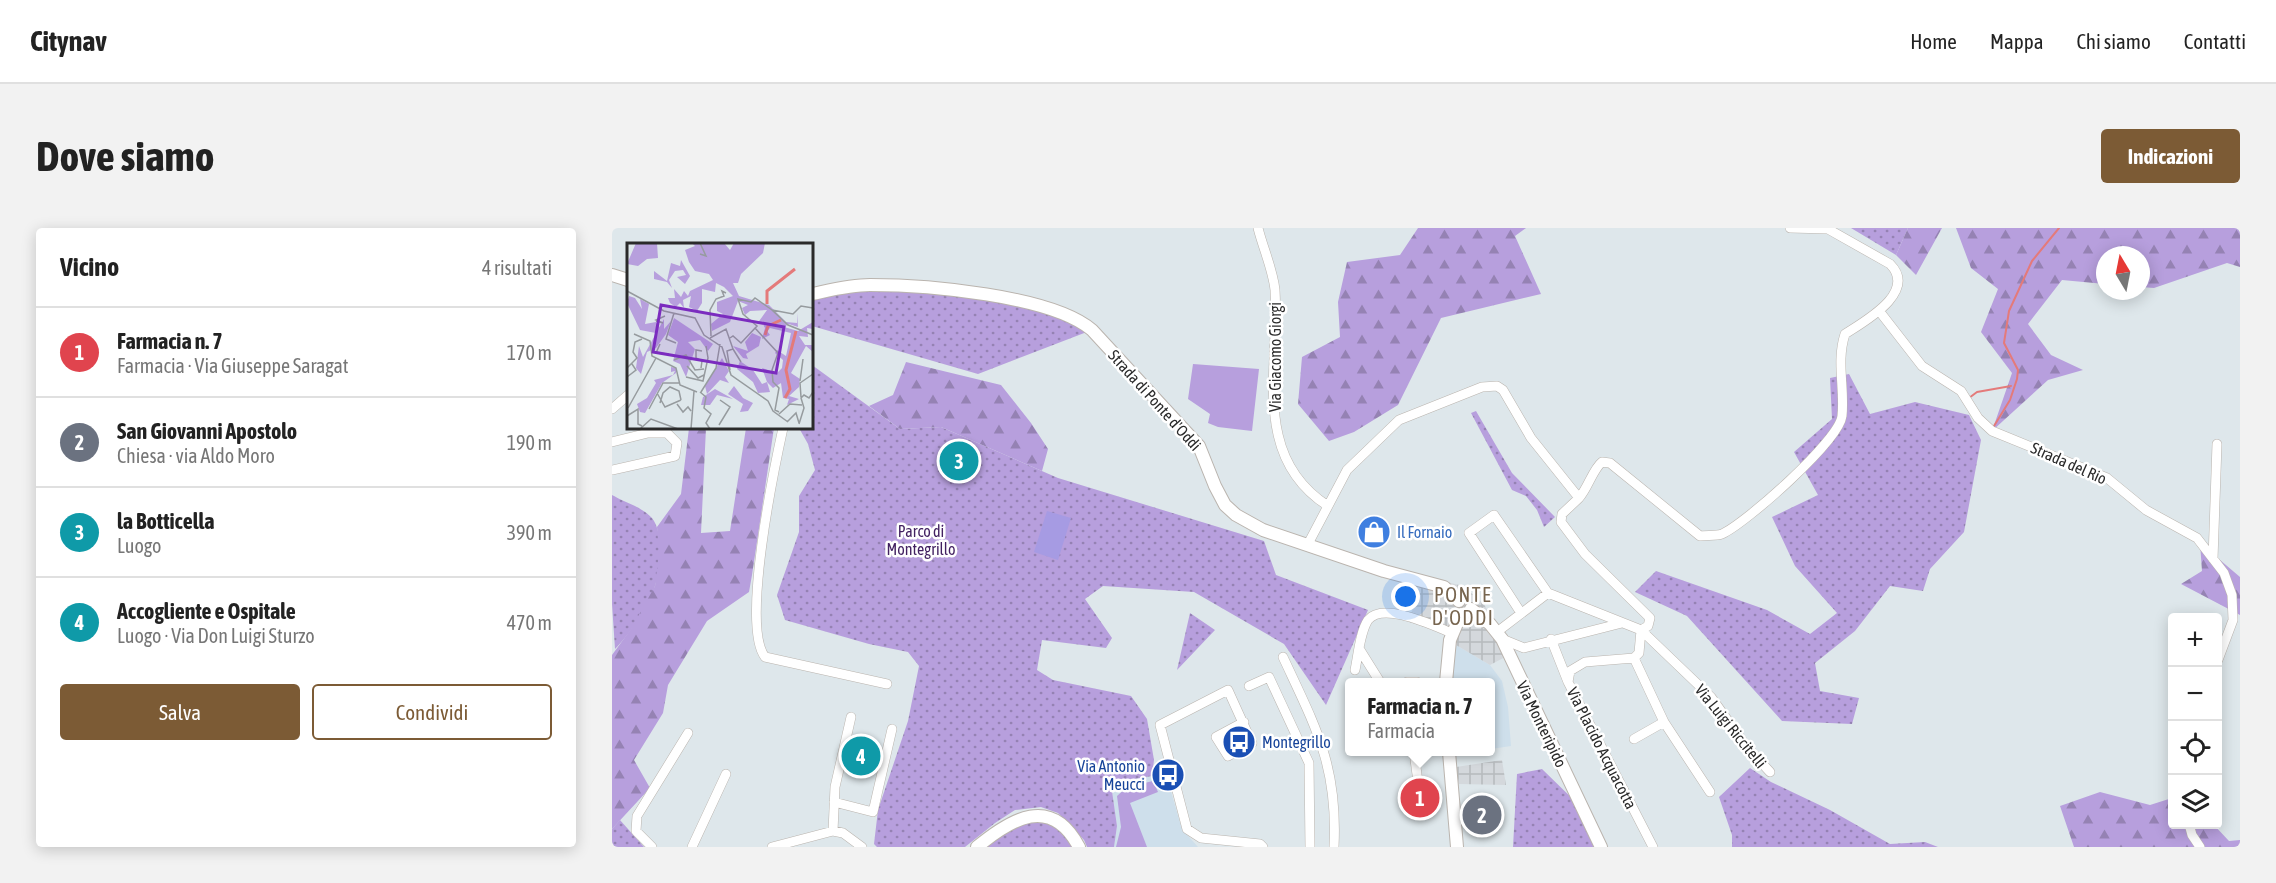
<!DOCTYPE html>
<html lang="it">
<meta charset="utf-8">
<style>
:root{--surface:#fff;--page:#f2f2f2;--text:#222;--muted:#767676;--line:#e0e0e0;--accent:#7c5b35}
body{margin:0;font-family:"Asap Condensed",sans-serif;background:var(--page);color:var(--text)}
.controls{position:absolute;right:18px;bottom:18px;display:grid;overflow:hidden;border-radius:6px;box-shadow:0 3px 15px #0003}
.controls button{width:54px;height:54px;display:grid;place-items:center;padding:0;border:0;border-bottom:2px solid var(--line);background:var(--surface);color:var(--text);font:30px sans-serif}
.compass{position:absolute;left:1484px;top:18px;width:54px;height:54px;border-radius:50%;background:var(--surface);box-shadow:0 3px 15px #0003;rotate:350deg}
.you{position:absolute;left:794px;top:369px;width:21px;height:21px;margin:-15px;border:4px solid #fff;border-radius:50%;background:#1a73e8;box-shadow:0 0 0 9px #1a73e833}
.badge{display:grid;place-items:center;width:39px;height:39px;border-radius:50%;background:var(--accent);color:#fff;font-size:20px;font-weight:700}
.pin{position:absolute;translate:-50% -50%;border:3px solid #fff;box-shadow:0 2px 6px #0006}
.popup{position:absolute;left:733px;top:450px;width:150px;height:78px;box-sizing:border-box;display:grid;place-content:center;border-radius:6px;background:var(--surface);filter:drop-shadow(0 2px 4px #0005);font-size:20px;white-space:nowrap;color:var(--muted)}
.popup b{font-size:22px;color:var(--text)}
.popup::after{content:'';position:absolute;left:50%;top:100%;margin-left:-12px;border:12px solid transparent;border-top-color:var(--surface)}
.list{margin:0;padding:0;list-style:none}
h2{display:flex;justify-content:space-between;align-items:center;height:78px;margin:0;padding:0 24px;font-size:26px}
h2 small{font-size:20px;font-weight:400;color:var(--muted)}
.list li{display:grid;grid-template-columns:39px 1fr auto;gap:18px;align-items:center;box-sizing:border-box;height:90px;padding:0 24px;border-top:2px solid var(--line)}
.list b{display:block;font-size:22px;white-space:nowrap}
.list p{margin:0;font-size:20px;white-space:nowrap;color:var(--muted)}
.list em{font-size:20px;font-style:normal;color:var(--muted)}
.actions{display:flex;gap:12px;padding:18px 24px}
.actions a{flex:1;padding:14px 0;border:2px solid var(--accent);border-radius:6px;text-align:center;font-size:21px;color:var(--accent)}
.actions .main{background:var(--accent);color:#fff}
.icon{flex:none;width:33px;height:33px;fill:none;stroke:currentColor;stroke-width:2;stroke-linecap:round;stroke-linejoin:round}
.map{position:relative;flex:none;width:1628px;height:619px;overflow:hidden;border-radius:6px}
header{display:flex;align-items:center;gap:36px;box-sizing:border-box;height:84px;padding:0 30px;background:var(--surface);border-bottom:2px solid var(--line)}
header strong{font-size:28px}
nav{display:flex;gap:33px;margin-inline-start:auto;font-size:21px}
.intro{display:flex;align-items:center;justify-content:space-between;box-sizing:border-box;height:144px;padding:0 36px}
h1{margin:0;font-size:42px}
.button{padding:15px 27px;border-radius:6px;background:var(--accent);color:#fff;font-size:21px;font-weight:700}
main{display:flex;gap:36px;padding:0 36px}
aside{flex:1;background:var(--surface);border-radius:6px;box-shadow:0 3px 15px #0003}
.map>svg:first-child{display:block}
</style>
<header>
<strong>Citynav</strong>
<nav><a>Home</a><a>Mappa</a><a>Chi siamo</a><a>Contatti</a></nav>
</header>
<div class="intro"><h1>Dove siamo</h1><a class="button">Indicazioni</a></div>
<main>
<aside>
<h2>Vicino<small>4 risultati</small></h2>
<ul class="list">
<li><span class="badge" style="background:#e0444e">1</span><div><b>Farmacia n. 7</b><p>Farmacia · Via Giuseppe Saragat</p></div><em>170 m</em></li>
<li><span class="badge" style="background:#6b7280">2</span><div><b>San Giovanni Apostolo</b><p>Chiesa · via Aldo Moro</p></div><em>190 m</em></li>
<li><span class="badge" style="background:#0f9aa8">3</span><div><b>la Botticella</b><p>Luogo</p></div><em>390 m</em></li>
<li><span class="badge" style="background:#0f9aa8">4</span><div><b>Accogliente e Ospitale</b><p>Luogo · Via Don Luigi Sturzo</p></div><em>470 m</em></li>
</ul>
<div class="actions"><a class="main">Salva</a><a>Condividi</a></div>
</aside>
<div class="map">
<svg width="1628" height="619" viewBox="0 0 1628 619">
<defs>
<pattern id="grass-dots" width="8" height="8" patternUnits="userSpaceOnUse" patternTransform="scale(1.5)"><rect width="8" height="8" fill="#b79fdd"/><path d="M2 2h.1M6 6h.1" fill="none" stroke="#9582b3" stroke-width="1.8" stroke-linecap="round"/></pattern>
<pattern id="forest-firs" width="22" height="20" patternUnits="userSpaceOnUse" patternTransform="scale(1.5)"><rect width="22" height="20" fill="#b79fdd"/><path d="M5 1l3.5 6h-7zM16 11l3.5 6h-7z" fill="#9582b3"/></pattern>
<pattern id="plaza-grid" width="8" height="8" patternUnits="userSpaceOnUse" patternTransform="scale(1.5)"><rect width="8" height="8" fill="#d4d8dc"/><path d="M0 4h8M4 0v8" fill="none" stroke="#b6babd"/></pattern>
</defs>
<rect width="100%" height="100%" fill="#dee7eb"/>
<path fill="#cedfeb" d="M844 417 878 437 890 453 896 479 899 518 879 521 878 454H840Z
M540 548 550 549 557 557 570 601 586 619H502L505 598 500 563 510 553Z"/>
<path fill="url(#grass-dots)" d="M1239 0H1296L1284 27Z
M258 57 415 76 480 102 366 146 200 98V66Z
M200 137 288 201 329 199 446 250 652 313 664 347 756 382 714 477 672 416 582 364 491 358 473 371 500 410 494 420 430 412 425 442 441 452 519 468 535 491 542 532 540 548 510 553 500 563 505 598 502 619H475L472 612 446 585 429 579 403 582 383 595 353 619H265L262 616 266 582 296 493 307 438 296 424 257 416 173 392 165 367 187 304V268L203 242 196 216 187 200H200Z
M1237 146 1258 186 1303 174 1357 187 1369 212 1352 304 1318 341 1311 363 1278 358 1243 403 1203 435 1208 463 1247 470 1240 496 1170 493 1075 388 1023 364 1044 343 1155 382 1198 406 1225 385 1183 338 1160 289 1206 267 1182 224 1220 191 1218 150Z
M864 183 900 245 943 289 932 299 925 282 914 268 900 262 859 185Z
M0 267C12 274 30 279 40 290 52 305 48 341 43 358 36 379 19 405 3 421L0 376Z
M578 385 603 402 565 442Z
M1138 540 1159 554 1218 582 1278 616 1313 614 1326 619H1120V607L1107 569Z
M930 541 970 580 988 619H901L905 546Z
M8 592 32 619H0V601Z
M431 592 445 597 462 619H372L398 599Z"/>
<path fill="url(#forest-firs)" d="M806 0H914L903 8 929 66 829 90 786 177 742 204 717 213 686 176 690 129 728 109 726 74 735 34 788 27Z
M1296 0H1330L1304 47 1284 27Z
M1344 0H1628V39L1615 35 1542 60 1529 59V27H1493V56L1450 52 1416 96 1439 127 1471 142 1436 152 1380 203 1400 145 1369 104 1386 61 1359 40Z
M294 134 389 157 419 195 436 221 430 243 329 199 288 201 257 178 281 167Z
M77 200H94L89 305 118 303 134 200H162L140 347 137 364 95 393 56 457 51 485 22 532 38 560 0 601V427L19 401 43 358 47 325 45 299 69 266Z
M1588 315 1628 349V387L1569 356 1590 343Z
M1488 564 1538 577 1560 570V596L1602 597 1617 613 1628 612V619H1462L1448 578Z"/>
<path fill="#b79fdd" d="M581 136 647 141 640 203 606 199 596 195 598 186 576 171Z
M541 553 546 564 518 575 535 619H504L509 599 505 568 515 559Z"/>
<path fill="#a69be3" d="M435 283 459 290 446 332 422 324Z"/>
<path fill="url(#plaza-grid)" d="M810 348 851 358 871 375 892 408 897 427 878 437 844 417 832 414 834 406 797 394Z
M890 532 894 557 847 556 844 539Z"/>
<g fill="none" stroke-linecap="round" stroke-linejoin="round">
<path stroke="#e47a7a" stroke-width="2" d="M1357 170 1365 164 1399 158
M1382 198 1398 172 1405 151 1406 142 1392 115 1397 83 1420 33 1447 0"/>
<defs>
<path id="street" d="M646 0C651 20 661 42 663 62 668 138 638 228 716 278
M1268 84 1310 138 1349 163 1366 190 1380 203 1495 250 1534 282 1585 310 1612 345 1620 367 1621 392 1606 432
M0 181 16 167
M171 200C162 241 129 398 153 429L275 456
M0 214 36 205H55L65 215 63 228 0 242
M967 270C976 260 981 241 990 234L998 235 1088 308C1095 307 1104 308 1110 306 1134 295 1227 213 1230 188 1233 160 1224 134 1233 106 1253 93 1306 64 1278 36L1216 1 1178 0
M696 316 735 242 787 192 870 159 885 158 891 162 919 210 967 270 950 286 949 294 973 326 1038 390 1036 398 1029 402 936 365 885 404
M1601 331 1605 216
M909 385 857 305 882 287 936 365
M1029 402 1027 425 1022 430 973 434 958 443 956 454 1041 619
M1029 402 1099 469 1134 518 1158 544
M890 411 912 420 1010 395
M939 411 956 454
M748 422 768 454
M671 429C704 500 726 538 722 619
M1022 430 1052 494 1098 564
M743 442C746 428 748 404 756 392 771 373 822 398 840 405
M795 454H805
M637 458 657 449 697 535 698 619
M239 489 223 559 221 603 231 605 250 619
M632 494 604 509 616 528 640 515 616 462 548 497 575 601 589 610 648 616 651 619
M1022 511 1052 494
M802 524 806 554
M222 574 261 584 280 501
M1577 596 1580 607 1588 619
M40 619 24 603 25 588 76 505
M80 619 114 546
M160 619 221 603"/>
<path id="secondary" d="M0 47 16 52
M200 66C219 62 238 57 258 57 313 57 439 67 480 102L587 218 603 258 613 277 624 287 651 302 772 343 832 359 847 373
M859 381 878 396 890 411 989 619
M834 454 838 412 849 386
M837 524 845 619
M365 619C399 591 439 566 467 619"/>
</defs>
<use href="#street" stroke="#bab4ae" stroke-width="10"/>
<use href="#secondary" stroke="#bab4ae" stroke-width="14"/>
<use href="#street" stroke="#fff" stroke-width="9"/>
<use href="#secondary" stroke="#fff" stroke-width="12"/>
</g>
<defs>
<symbol id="shop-disc" viewBox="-11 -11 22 22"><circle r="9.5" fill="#3f7fe0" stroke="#fff"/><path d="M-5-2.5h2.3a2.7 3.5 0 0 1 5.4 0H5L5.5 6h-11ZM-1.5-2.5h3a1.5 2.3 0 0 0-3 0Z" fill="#fff"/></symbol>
<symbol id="bus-disc" viewBox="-11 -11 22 22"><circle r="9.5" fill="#1a4fb4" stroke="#fff"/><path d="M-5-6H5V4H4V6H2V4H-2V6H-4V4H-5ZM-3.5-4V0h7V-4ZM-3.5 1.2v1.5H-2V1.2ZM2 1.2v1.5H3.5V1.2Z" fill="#fff"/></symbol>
</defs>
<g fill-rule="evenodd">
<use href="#shop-disc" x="743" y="285" width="38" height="38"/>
<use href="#bus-disc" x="608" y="495" width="38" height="38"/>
<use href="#bus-disc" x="537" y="528" width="38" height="38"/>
</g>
<g text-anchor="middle" stroke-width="5" stroke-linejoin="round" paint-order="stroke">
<g font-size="16" fill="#2a2a2a" stroke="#fff">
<text transform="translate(663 129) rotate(-90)" y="6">Via Giacomo Giorgi</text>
<text transform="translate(543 172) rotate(48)" y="6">Strada di Ponte d'Oddi</text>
<text transform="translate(1457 235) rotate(24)" y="6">Strada del Rio</text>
<text transform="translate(930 496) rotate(64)" y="6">Via Monteripido</text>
<text transform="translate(1119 498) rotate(51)" y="6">Via Luigi Riccitelli</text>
<text transform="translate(990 520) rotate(63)" y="6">Via Placido Acquacotta</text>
</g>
<g font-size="16" fill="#422161" stroke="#fff">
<text x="309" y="309">Parco di<tspan x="309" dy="18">Montegrillo</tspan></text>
</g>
<g font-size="16" fill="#366cbe" stroke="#fff" text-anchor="start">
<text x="785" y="310">Il Fornaio</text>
</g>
<g font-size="16" fill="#164399" stroke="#fff" text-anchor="start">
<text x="650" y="520">Montegrillo</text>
<text x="533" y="544" text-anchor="end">Via Antonio<tspan x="533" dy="18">Meucci</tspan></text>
</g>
<g font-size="20" letter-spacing="1.5" fill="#77654f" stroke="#fff">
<text x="851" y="374">PONTE<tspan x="851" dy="23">D'ODDI</tspan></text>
</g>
</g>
<g transform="translate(15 15)">
<rect width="186" height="186" fill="#dee7eb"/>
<path d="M2 53 8 55 15 66 13 56 22 61 18 81 29 79 33 85 28 94 29 90 13 87 0 60ZM47 75 86 101 81 108 73 97 61 99 68 106 59 134 53 121 46 118 51 99 41 92ZM125 90 134 94 132 103 119 111 121 116 116 115 106 103 121 108 118 99ZM95 115 102 128 98 134 102 140 93 137 80 151 78 143ZM113 118 126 127 135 141 140 139 143 149 131 150 126 139 110 126ZM107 143 116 155 126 160 121 168 113 169 116 161 101 151Z" fill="#b79fdd"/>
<path d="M9 0H30L31 15 20 16 11 23 0 21ZM65 0H97L103 7 107 0H138L136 10 114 31 111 40H106L112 53 142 62 159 79 170 80V70L171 84 162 81 157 84 171 88 186 79V86L180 85 181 94 172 93 178 102H186V109L179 103 164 130 173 136 172 144 162 153 172 156 160 162 162 156 156 155 154 140 146 145 140 139 135 125 150 130 155 125 156 117 148 110 150 107 159 113 164 90 143 85 140 88 143 92 135 96 138 85 135 79 130 81 140 67 123 68 118 72 115 65 121 62 111 58 103 79 85 88 84 81 96 71 90 68V59L106 53 97 44 89 40 88 49 75 46V60L70 68 62 64 64 53 56 57 57 65 53 60 49 64 43 60 41 55H48L47 46 54 54 57 48 61 53 63 48 86 37 82 31 68 28 62 19 58 7 68 3ZM54 17 63 33 58 41 50 34 59 32 56 27 48 28 42 37 45 45 40 39 27 36V28L40 38 44 20 53 23ZM37 76V86L44 78 39 91 29 105 20 109 14 131 9 125 12 103 16 114ZM44 124 49 125V130L35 140 18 170 13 169 10 161 20 155 29 140 27 137 46 132 48 128 44 129ZM88 146 106 156 90 152 83 162H74L76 154Z" fill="#b79fdd"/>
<path fill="none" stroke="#e47a7a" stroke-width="3" d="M140 61V48L168 26M138 92 141 83 154 77M158 155 163 146 159 127 169 88"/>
<path fill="none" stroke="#969b9e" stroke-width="1.5" d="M73 0 79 13 73 11M0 48 37 68 68 75 77 92 95 104 104 132 141 158 146 168 161 179M186 65 174 63 166 71 145 67 161 82 186 92M47 70 39 96 49 100M29 78 36 80 29 77 38 73M128 85 151 110 145 127 146 139 152 145 148 167 152 169M7 91 23 98 25 113 49 125 53 142 70 149M84 93 83 67 89 56 97 53 95 48 99 50M83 95 99 86 106 106M103 95 106 93 114 100 130 83 116 71 111 56 124 59 128 55 145 67M33 101 29 110 42 111M47 117 59 112 68 127 77 126M60 123 71 135 77 132M0 125 10 115 6 109 8 99 15 96M74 125 75 118 69 115V107L75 108M103 127 100 108 106 106 114 119M0 134 9 127 5 121M59 134 76 138 81 115 79 103M173 138 176 116M73 149 79 154 77 165 84 171 79 180 83 186M74 149 89 125 93 101M30 150 38 164 54 157M174 154 173 140 186 131M33 160 36 150 43 144 52 148 54 157M50 161 56 169 61 164 64 168M1 165 29 115M22 166 36 140H52M152 171 163 161 175 162M0 173 11 166V181L15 183M160 179 169 170 172 180M172 181 177 165 174 155 177 152 182 155 186 149M92 182 103 164 93 157M13 186 24 176 51 186M64 186 67 148"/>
<path fill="#7b2cbf" fill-opacity="0.15" stroke="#7b2cbf" stroke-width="3" d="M34 62 157 84 149 130 26 109Z"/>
<rect width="186" height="186" fill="none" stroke="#2a2a2a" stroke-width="3"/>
</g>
</svg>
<div class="controls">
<button>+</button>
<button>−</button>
<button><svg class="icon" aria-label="locate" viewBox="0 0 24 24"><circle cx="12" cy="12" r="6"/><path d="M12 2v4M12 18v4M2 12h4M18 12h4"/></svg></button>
<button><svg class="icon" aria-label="layers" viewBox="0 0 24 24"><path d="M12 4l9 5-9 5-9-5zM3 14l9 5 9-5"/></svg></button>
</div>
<svg class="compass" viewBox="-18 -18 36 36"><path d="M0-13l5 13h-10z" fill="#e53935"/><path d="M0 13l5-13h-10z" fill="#767676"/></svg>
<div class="you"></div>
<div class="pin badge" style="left:808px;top:570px;background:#e0444e">1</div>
<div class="popup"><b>Farmacia n. 7</b>Farmacia</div>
<div class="pin badge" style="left:870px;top:587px;background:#6b7280">2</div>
<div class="pin badge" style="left:347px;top:233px;background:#0f9aa8">3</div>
<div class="pin badge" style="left:249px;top:528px;background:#0f9aa8">4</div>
</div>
</main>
